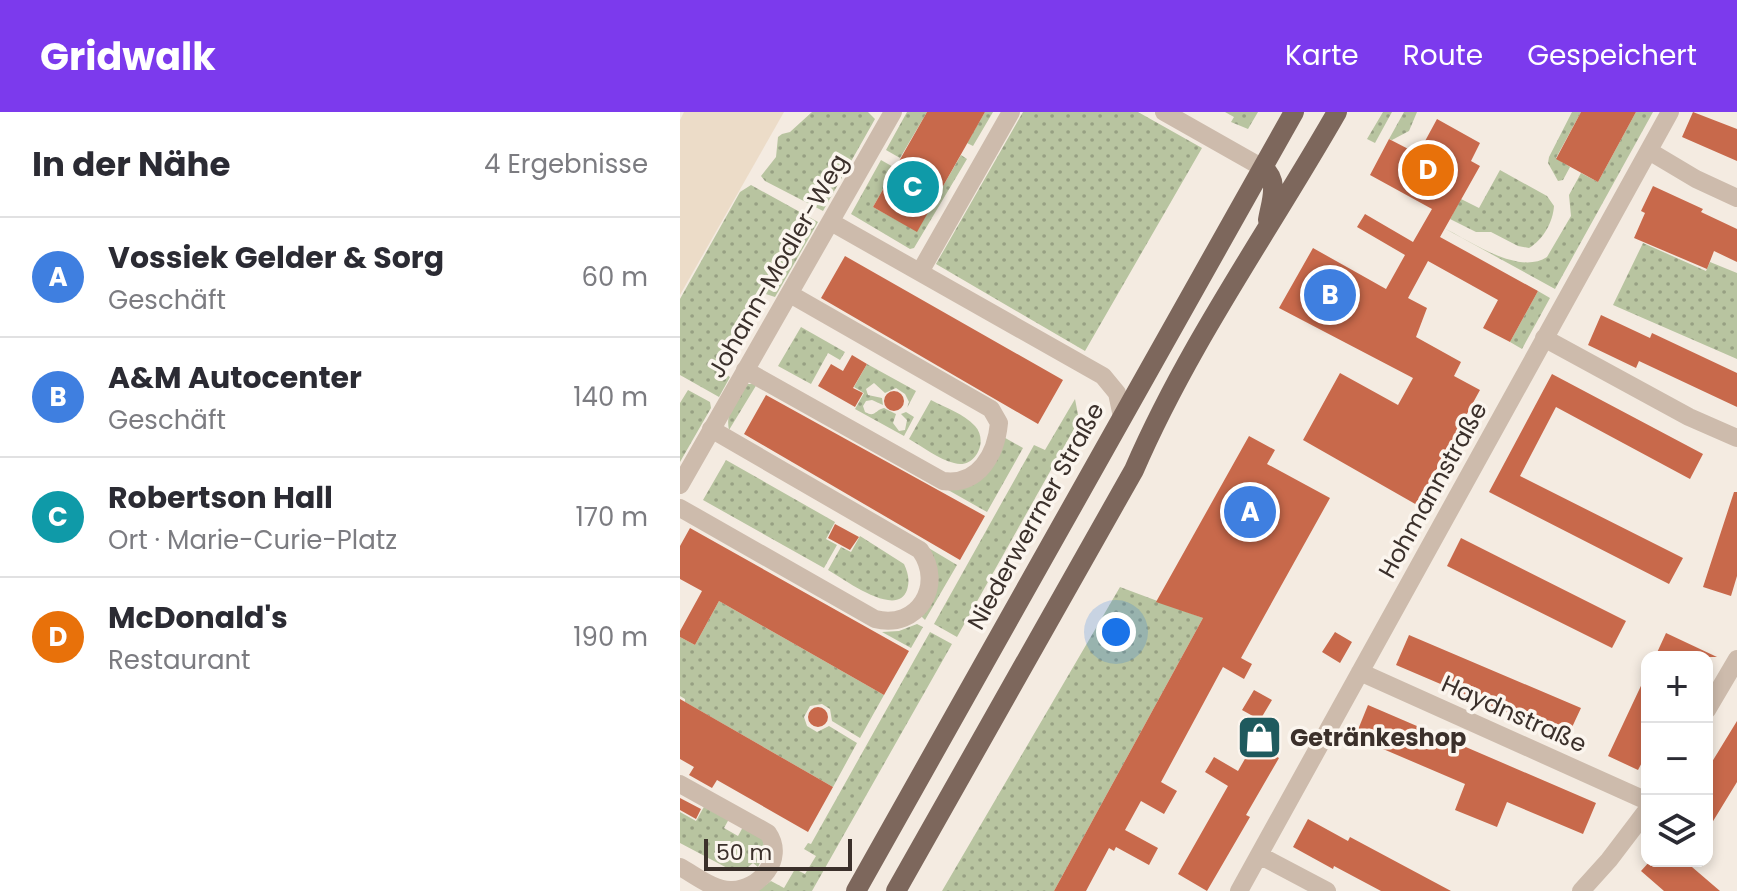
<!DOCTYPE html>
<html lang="de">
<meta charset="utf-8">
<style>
:root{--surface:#fff;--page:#f2f2f3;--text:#2b2b33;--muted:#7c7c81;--line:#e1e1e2;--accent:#7c3aed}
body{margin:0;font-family:Poppins,sans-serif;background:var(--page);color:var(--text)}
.controls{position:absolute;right:24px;bottom:24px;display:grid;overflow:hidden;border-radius:16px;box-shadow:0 4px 12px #0003}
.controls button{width:72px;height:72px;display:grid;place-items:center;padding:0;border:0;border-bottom:2px solid var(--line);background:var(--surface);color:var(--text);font:40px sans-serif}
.scale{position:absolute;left:24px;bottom:20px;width:148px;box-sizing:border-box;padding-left:8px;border:4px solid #3b302b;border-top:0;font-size:22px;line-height:28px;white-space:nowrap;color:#3b302b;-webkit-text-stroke:6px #fbf5ee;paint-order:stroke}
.you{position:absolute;left:436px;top:520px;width:28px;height:28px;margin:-20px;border:6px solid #fff;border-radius:50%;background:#1a73e8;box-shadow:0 0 0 12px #1a73e833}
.badge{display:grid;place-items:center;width:52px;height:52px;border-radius:50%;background:var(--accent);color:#fff;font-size:26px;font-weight:700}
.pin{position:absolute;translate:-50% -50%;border:4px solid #fff;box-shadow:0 2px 8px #0006}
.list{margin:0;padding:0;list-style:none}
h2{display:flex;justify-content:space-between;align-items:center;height:104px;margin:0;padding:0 32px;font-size:34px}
h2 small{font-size:26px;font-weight:400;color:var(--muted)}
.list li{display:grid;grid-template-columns:52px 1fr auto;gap:24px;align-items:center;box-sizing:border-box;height:120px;padding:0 32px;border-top:2px solid var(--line)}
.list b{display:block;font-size:30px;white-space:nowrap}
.list p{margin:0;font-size:26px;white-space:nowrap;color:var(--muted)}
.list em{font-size:26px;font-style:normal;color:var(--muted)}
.icon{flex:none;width:44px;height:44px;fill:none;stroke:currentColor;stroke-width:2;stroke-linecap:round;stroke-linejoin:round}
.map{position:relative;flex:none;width:1057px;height:779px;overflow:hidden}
header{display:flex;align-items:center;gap:48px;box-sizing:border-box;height:112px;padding:0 40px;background:var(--accent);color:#fff}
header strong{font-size:38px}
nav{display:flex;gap:44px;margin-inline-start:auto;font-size:28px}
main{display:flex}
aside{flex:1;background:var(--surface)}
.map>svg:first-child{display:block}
</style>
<header>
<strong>Gridwalk</strong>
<nav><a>Karte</a><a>Route</a><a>Gespeichert</a></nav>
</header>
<main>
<aside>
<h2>In der Nähe<small>4 Ergebnisse</small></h2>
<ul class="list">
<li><span class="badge" style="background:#3f7fe0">A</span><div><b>Vossiek Gelder &amp; Sorg</b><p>Geschäft</p></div><em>60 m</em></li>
<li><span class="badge" style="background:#3f7fe0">B</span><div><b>A&amp;M Autocenter</b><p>Geschäft</p></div><em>140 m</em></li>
<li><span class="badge" style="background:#0f9aa8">C</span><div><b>Robertson Hall</b><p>Ort · Marie-Curie-Platz</p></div><em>170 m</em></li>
<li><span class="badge" style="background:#e8710a">D</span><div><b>McDonald's</b><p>Restaurant</p></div><em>190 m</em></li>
</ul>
</aside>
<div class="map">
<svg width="1057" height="779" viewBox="0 0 1057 779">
<defs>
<pattern id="grass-dots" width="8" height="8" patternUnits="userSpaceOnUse" patternTransform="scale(2)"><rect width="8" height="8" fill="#b8c4a0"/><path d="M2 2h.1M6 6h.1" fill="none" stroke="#97a083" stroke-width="1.8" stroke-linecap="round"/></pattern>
</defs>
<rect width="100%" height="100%" fill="#f4ebe1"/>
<path fill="url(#grass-dots)" d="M132 0H188L195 7 143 99 85 69 81 64 96 45 98 25 102 22 110 20Z
M227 0H247L220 46 206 38Z
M305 0H313L293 34 287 31Z
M343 0H458L522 36 405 239 256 152Z
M545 0H578L568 17 551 10 554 5Z
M703 0H712L695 31 687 27Z
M724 0H737L729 19 712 28 709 27Z
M892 0H901L876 46 890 55 883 68 878 69 868 51 869 45Z
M956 0H973L875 177 762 115C789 128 838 164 867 145L891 104 889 83 901 61 918 70Z
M281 43 287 47 234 136 230 137 171 102 201 48 215 56 193 95 237 119Z
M820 58 867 84 874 94C873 110 863 128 849 136L838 134 811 120H796L770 107 781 87 799 96Z
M71 73 138 110 95 185 80 180 37 256 50 265 39 285 0 263V187L60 80Z
M963 131 1026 159 1030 150 1057 161V247L933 193Z
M858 179 870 186 842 237 830 230Z
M121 215 165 240 160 248 148 241 131 272 98 254Z
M187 252 236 279 227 296 229 290 225 282 216 276 205 281 194 271 186 277 188 283 202 286 203 293 192 288 186 289 183 294 185 300C195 306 195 298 204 296L216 302 213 311 219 319 225 318 227 308 221 302 226 300 234 305 224 324 175 297 184 281 174 275Z
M66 272H77L49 318C45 299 56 287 66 272Z
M8 278 30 290 31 296 0 350V291Z
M395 287 399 308 277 525 254 512 354 333 365 338Z
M251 288C266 296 284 302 295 314 309 329 295 358 274 351 258 347 243 335 229 327Z
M320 323 343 336 307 400 261 374 287 371Z
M46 348 155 410 146 427 157 433 144 456 23 388Z
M180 424 224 452C228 461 230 468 227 478 217 507 164 467 148 458L161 435 171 440Z
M247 435 277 453 245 508 241 504Z
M440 475 523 506 374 779H262Z
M39 489 204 583 180 626 152 609 150 597 142 592 130 594 124 605 127 614 137 620 149 614 177 631 153 675 5 590V587L0 584V525L15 533Z
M237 512 243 515 231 536 202 520 219 519Z
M250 520 272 532 132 779H77L91 769 104 776 115 757 125 762 136 744 124 737 128 731 131 732Z
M25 693 49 707 44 716 58 724 63 715 83 727 85 740 78 755 73 751 63 759 51 758 0 731V700L16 709Z"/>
<path fill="#ecdcc8" d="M4 0H104L0 183V8Z"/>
<path fill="#c8694b" d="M247 0H305L237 120 193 95Z
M901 0H956L918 70 876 47Z
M1013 0 1057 17V49L1002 25Z
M757 7 800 31 791 49 800 54 760 125 858 179 830 230 803 216 818 188 748 149 728 186 747 196 736 225 781 250 774 264 800 278 737 393 623 328 660 261 718 293 733 266 599 196 633 136 706 177 725 143 677 115 685 102 733 130 752 97 690 63 709 27 738 42Z
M973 74 1023 97 1021 100 1057 117V150L1034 139 1027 157 954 126 965 101 961 99Z
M165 144 383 268 358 312 141 186Z
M921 203 970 226 972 221 1057 261V295L959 249 956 256 908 233Z
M172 243 187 252 173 276 183 281 175 295 138 274 151 252 163 259Z
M872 262 1023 342 1010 367 876 295 840 364 1003 446 989 472 809 380Z
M204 289a10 10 0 1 1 20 0a10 10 0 1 1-20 0Z
M86 283 305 404 280 448 64 322Z
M569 324 595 338 587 352 650 386 561 546 572 552 564 567 543 555 481 670 497 679 484 702 461 689 445 718 478 736 469 753 436 735 434 739 429 736 406 779H374L523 506 476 490Z
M1054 380H1057V464L1051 484 1023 475Z
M155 412 179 425 170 438 148 426Z
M10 416 229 539 204 583 39 489 15 533 0 525V519L22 479 0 467V434Z
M781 426 946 509 932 536 767 454Z
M655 520 672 530 660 551 642 540Z
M986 521 1037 545H975Z
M729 523 901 596 887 626 716 553Z
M967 561V641L958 658 928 644Z
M574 578 592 588 580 608 562 598Z
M0 587 153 675 128 720 37 668 32 676 9 663 14 655 0 647Z
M688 593 916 691 903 722 827 690 817 715 775 698 785 672 675 625Z
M128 605a10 10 0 1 1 20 0a10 10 0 1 1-20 0Z
M1057 609V670L1027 719V658Z
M574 631 599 646 566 703 570 705 527 779 498 762 548 674 525 660 534 645 558 659Z
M0 686 21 697 16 707 0 698Z
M628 707 668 729 670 725 771 779H701L654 754 653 757 613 735Z
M970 749H1005L1040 779H984L961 759Z"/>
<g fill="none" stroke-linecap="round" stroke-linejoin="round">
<path stroke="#cdbbac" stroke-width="18" d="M484 0 583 56
M969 39 1016 67 1057 86
M151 110 423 264 437 281 442 305
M240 160 331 0
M864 226 1009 305 1057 326
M65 258 263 369C299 374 316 342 319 311L311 297 110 182
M0 373 213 0
M0 396 195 507C238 518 265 473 240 438L31 317
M680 560 967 689
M1027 598 1057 547
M0 672 88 721C106 747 79 778 52 778 34 779 15 763 0 755
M579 743 647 779
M559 779 990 0
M901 779 929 748 967 698"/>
<path stroke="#7d675c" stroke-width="20" d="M583 56C600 69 591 90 588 108
M176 779 614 0
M216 779 454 358C509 231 589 119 657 0"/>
</g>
<defs>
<symbol id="shop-square" viewBox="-11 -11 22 22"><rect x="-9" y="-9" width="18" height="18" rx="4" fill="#1f5a5e" stroke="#fbf5ee"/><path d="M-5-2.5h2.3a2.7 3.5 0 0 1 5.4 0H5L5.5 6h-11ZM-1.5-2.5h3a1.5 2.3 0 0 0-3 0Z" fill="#fff"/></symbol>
</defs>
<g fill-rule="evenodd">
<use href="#shop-square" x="554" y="600" width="51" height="51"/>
</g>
<g text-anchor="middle" stroke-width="7" stroke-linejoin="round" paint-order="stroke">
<g font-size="24" fill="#3b302b" stroke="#fbf5ee">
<text transform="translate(98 154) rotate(-60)" y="8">Johann-Modler-Weg</text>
<text transform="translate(753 378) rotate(-61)" y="8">Hohmannstraße</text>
<text transform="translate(356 404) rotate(-61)" y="8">Niederwerrner Straße</text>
<text transform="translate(834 602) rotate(24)" y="8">Haydnstraße</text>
</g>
<g font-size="24" font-weight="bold" fill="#3b302b" stroke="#fbf5ee" text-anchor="start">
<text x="610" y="634">Getränkeshop</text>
</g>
</g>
</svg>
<div class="controls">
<button>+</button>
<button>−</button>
<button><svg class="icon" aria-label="layers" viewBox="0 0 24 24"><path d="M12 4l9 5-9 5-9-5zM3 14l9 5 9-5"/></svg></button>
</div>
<div class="scale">50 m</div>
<div class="you"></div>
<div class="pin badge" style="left:570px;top:400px;background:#3f7fe0">A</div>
<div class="pin badge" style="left:650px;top:183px;background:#3f7fe0">B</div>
<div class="pin badge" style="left:233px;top:75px;background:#0f9aa8">C</div>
<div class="pin badge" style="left:748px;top:58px;background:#e8710a">D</div>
</div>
</main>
